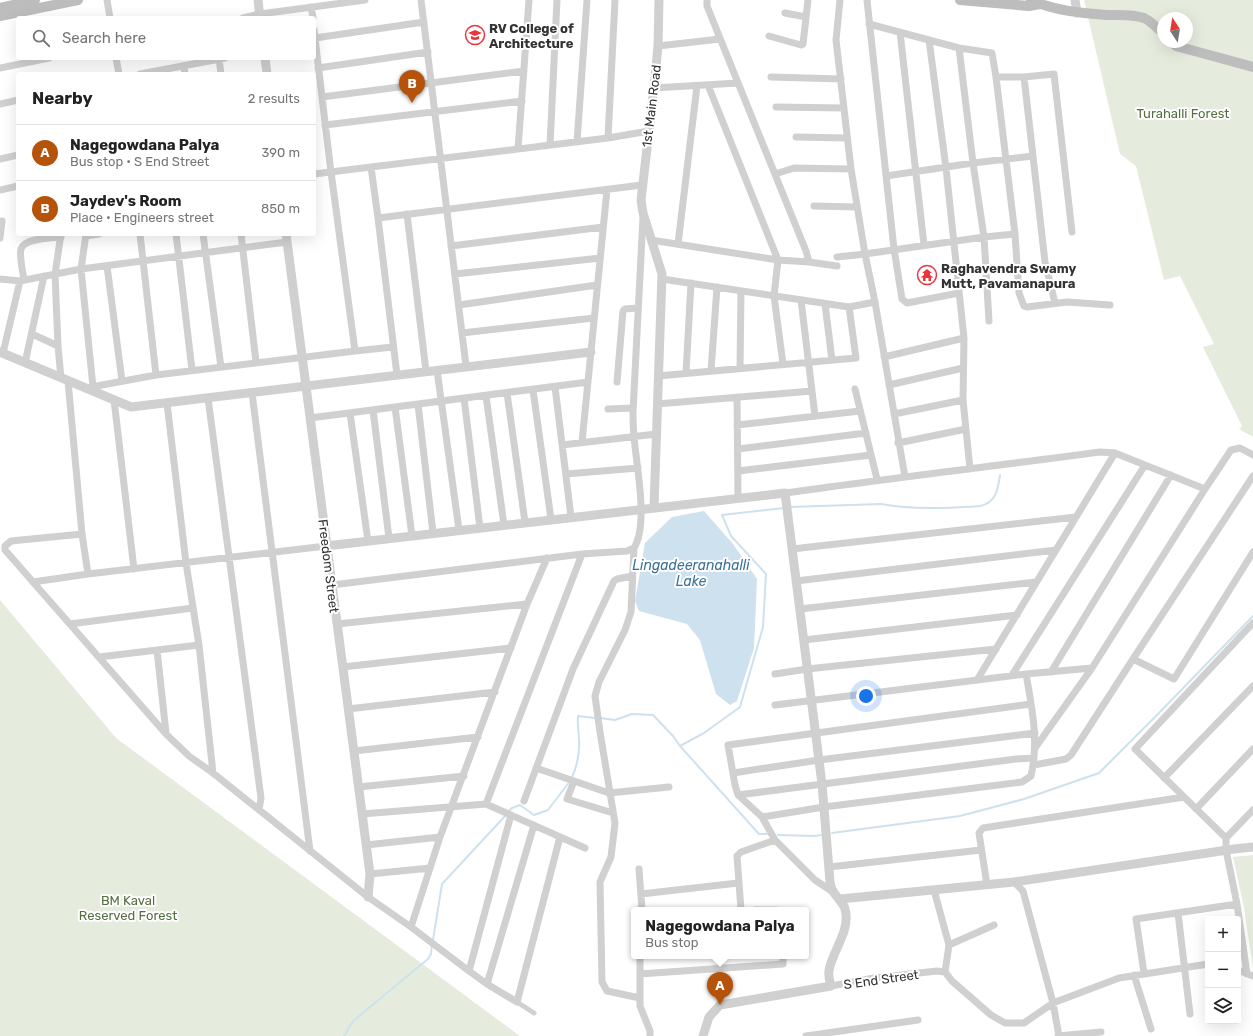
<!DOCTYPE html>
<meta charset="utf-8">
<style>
:root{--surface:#fff;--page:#f2f2f2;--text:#222;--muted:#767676;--line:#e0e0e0;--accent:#b45309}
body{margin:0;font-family:Rubik,sans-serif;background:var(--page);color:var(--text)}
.controls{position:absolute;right:12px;bottom:12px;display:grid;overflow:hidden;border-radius:4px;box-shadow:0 4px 16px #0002}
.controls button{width:36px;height:36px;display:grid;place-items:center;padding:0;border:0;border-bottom:1px solid var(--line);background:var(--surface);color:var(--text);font:20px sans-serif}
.compass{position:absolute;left:1157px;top:12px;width:36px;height:36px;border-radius:50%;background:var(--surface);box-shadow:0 4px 16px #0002;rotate:348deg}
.you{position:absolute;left:866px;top:696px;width:14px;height:14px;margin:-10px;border:3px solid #fff;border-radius:50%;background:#1a73e8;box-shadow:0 0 0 6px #1a73e833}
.badge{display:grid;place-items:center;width:26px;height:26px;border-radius:50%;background:var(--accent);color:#fff;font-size:13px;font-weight:700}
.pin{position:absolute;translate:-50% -33px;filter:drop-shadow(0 1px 2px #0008)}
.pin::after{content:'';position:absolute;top:21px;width:14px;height:12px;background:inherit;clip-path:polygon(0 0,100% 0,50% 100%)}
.popup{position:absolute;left:631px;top:907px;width:178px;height:52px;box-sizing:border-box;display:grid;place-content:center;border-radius:4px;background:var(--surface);filter:drop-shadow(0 1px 3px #0005);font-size:13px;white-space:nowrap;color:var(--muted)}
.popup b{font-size:15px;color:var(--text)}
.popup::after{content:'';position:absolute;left:50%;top:100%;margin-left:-8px;border:8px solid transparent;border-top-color:var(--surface)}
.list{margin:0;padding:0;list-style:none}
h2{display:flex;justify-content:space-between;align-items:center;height:52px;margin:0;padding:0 16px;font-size:17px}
h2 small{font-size:13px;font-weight:400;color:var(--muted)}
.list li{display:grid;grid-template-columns:26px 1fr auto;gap:12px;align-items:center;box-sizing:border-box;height:56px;padding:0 16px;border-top:1px solid var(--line)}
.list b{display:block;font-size:15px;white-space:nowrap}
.list p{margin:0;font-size:13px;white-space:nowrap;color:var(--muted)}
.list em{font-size:13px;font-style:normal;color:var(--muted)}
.icon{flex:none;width:22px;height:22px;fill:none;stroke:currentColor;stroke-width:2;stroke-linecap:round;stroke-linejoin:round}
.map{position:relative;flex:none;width:1253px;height:1036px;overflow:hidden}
.search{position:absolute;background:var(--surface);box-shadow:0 4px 16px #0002;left:16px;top:16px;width:300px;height:44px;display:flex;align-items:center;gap:10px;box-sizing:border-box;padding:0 14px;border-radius:4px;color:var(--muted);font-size:15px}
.panel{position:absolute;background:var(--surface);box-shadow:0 4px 16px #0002;left:16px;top:72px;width:300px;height:164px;border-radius:4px}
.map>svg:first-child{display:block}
</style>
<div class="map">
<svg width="1253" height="1036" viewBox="0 0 1253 1036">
<rect width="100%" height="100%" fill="#fff"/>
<path fill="#e5ecde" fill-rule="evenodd" d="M1084 0H1253V437L1239 429 1242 426 1203 347 1214 344 1180 276 1164 280 1136 166 1120 154ZM1163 18H1187V42H1163Z
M0 600 116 738 520 1036H0Z
M1253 855V969L1244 908 1233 857Z"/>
<path fill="#cee1ee" d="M704 511 733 544 757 579 754 648 737 701 730 705 716 694 700 640 687 624 639 611 635 601 645 543 672 517Z"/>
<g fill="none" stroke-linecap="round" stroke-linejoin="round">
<path stroke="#cee1ee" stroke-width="2" d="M789 507 881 504C915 510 946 508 980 506 996 503 998 489 1000 475
M600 718 615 720 632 714 653 715 673 736 680 746 704 733 740 707 763 627 766 574 731 536 722 515 784 508
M680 746 759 834H767
M572 777C577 767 580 751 579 739 579 731 577 725 578 716L595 718
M509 811 512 808 520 805 534 815 548 810 570 781
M832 833 960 816 1024 799 1099 773 1159 713 1253 616
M778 835 815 836 821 835
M433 940 442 884 506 815
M344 1036 353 1021 428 959 431 954 432 945"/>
<path stroke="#d0d0d0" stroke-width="5" d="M517 1002 534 1013"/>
<path stroke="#d0d0d0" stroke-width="7" d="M107 0 110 18
M421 0 466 366
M867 0 894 249 902 299 907 303 959 293
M311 7 313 18
M785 13 806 17
M243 18 260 14 365 0
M869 24 959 48 992 53 996 77H1024L1054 74 1072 232
M900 32 924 245
M769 36 801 45 803 44 808 0
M315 38 424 22
M929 40 946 168 964 338 963 400 970 469
M658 46 720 39
M959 48 973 163 984 237 989 321
M116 58 119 74
M219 59 221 74
M184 66 185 74
M0 68 49 58
M318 68 428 52
M140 74 225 58
M771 77 841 79
M996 77 1015 234 1019 293 1024 306 1027 307 1067 302 1110 305
M1024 77 1045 262 1055 303
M708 85 778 260 774 296 783 364
M654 88 738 83
M322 97 524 71
M0 104 18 100
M776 107 844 108
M325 125 522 101
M796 137 847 138
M608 138 615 0
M577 142 587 0
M550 145 557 0
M518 149 529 0
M0 159 18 155
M371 167 378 218
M314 174 608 138 649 131
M775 174 794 168 851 169 836 40 840 0
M886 176 973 163 1033 156
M0 190 18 186
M814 206 857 207
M407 214 426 371
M86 234 81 269 93 387
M176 234 192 370
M203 234 221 367
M241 234 256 362
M86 236 99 234
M0 238 2 221
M651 240 778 260 809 262 806 251 707 6V0
M678 244 697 86
M451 246 603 227
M837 257 865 254 851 169
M809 262 837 266
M107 266 122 381
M455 274 600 258
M0 279 20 281 81 269 287 242
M662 279 849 307 875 302
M24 280C23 272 19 257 21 249 24 238 51 238 61 237
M801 300 815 416
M825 304 832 360
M459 305 597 285
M462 333 594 318
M32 334 58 346
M355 351 393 347
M3 353 20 281
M884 357 964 338
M25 363 44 276
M740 368 741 291
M437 370 459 530
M711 371 717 287
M686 373 691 283
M156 375 355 351 331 172 314 30
M397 375 378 218 642 185
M658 376 856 358 849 307
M61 378 58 346 55 274 61 234
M68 381 82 534 11 541 5 546V550L166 734 189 756 213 773 368 897 411 927 440 837
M617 382 623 311 625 309 637 308
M889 385 963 368
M555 387 571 517
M86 388 156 375 140 234
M855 389 877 479
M533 390 551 519
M252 393 310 851
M507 393 525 522
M486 396 504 525
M737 397 738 498
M208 398 261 798 259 810
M464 398 480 528
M114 400 134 569
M167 403 186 563 199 645 213 773
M418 404 433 533
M657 404 812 391
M395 407 412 536
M608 409 633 408
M373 410 389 538
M350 413 368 541
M894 414 963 400
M310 418 588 382
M737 425 860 411
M582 442 607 190
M898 443 966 429
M562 445 656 434
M738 449 866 433
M738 471 871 455
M566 474 638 468
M1253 476 1133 659 1174 679 1253 552
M905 477 875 302 865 254 984 237 1015 234
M785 493C890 478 995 466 1100 452L1115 453 1205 489 1231 450 1240 448 1253 455
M82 534 88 574 326 546
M634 548 631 612 625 630 599 682 595 696 600 732 615 823 611 857 600 882 602 982 607 991 640 998
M792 549 1076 517
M796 581 1056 550
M33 582 88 574
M332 585 582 554 627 551 634 548C649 523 636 465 634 436 633 428 633 420 633 412L643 217
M800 609 1036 582
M70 624 193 608
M337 624 527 604 547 558
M804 640 1017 615
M157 650 166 733
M99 657 199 645
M343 667 511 648
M1051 672 1171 475
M775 674 807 669 996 649
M1026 674C1032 708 1039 741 1031 776L1022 782 824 807 762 817 738 795 735 785 728 745 1031 704
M1012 675 1145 465
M977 680 1115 453
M775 705 1026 674 1092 668
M348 709 495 692
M1035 748 1092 668 1205 489
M354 751 478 737
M1034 765 1066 759 1071 755 1133 659
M536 768 609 793 669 787
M733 773 819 760 1035 733
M1164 778 1253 686
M574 781 567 799 613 813
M359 787 464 776
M738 795 1016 759 1034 758
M524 801 573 669 614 581 617 579 632 576
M486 804 585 848
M1196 809 1253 749
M362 814 486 804 582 554
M762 817 775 840 815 880 833 892
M1226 838 1253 810
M366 845 440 837 527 604
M829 867 981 850
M639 869 642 910
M370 874 430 868
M1014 882 1023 891 1053 1003 1059 1036
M987 885 979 833 983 828 1184 797
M934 890 949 945 945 972
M641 894 738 883
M741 910 737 856 741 852 775 840
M755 910H776
M1178 913 1190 1014
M411 927 469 971 511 815
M949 945 994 925
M640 956V1006L650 1031V1036
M1238 970 1253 976
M469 971 487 984 534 825
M1144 973 1136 919 1237 904
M640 974 783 964V956
M1247 974 1237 904 1226 850V838L1135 749 1253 623
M1134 975 1151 1029
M487 984 517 1002 560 837
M831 986 874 978 937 971 945 972 952 981 991 1015 1005 1023H1024L1053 1003 1119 978 1208 964
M806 1036 918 1020
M1058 1036 1101 1032"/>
<path stroke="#d0d0d0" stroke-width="9" d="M258 0 260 18
M1075 0 1077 13
M265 58 267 74
M286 234 370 874 368 897
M0 352 131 407 591 352
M654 507 662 274 643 213 641 200 654 88 658 46 659 0
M326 546 785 493 822 784 830 882C831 885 831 889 833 891 836 897 843 902 845 909 851 931 832 951 829 971 828 976 830 982 831 986L720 1005 709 1017 703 1036
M840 899 1014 882 1234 849 1253 847"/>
<path stroke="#bdbdbd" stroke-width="10" d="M960 0 1029 6 1040 4
M1031 0C1055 11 1081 13 1107 15 1118 15 1133 14 1144 18 1151 21 1157 28 1163 33
M0 8 35 0
M0 16 78 0
M1172 42 1176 46 1253 67"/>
</g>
<defs>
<symbol id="university-ring" viewBox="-11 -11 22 22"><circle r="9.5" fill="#fff" stroke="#e9353d" stroke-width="1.5"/><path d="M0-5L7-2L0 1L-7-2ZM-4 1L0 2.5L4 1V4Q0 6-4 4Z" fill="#e9353d"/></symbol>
<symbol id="temple-ring" viewBox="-11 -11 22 22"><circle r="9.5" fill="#fff" stroke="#e9353d" stroke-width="1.5"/><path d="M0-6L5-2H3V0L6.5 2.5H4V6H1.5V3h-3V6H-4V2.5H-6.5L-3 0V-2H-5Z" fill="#e9353d"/></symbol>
</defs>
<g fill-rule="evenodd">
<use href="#university-ring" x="464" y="24" width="22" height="22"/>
<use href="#temple-ring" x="916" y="264" width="22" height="22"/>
</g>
<g text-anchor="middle" stroke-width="4" stroke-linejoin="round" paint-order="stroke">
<g font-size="13" font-weight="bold" fill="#333" stroke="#fff" text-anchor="start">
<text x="489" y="33">RV College of<tspan x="489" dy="15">Architecture</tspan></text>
<text x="941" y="273">Raghavendra Swamy<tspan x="941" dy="15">Mutt, Pavamanapura</tspan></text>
</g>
<g font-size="13" fill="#333" stroke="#fff">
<text transform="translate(651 106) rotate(-83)" y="5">1st Main Road</text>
<text transform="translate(329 566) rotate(83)" y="5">Freedom Street</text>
<text transform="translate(881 979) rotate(-8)" y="5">S End Street</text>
</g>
<g font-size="13" fill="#54703e" stroke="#fff">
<text x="1183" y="118">Turahalli Forest</text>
<text x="128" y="905">BM Kaval<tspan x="128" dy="15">Reserved Forest</tspan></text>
</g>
<g font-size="14" font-style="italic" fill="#3d7298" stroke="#fff">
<text x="691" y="570">Lingadeeranahalli<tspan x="691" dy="16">Lake</tspan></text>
</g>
</g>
</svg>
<div class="controls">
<button>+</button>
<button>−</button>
<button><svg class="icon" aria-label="layers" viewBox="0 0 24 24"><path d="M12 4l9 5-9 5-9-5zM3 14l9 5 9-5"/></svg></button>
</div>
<svg class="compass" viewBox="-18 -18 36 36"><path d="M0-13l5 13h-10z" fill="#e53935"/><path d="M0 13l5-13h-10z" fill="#767676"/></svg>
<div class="you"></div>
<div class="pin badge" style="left:720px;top:1005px">A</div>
<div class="popup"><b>Nagegowdana Palya</b>Bus stop</div>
<div class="pin badge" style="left:412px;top:103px">B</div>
<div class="search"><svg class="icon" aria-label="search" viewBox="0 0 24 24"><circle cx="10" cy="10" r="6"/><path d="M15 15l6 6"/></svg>Search here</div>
<section class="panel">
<h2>Nearby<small>2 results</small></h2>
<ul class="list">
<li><span class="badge">A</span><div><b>Nagegowdana Palya</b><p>Bus stop · S End Street</p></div><em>390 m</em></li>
<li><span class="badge">B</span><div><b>Jaydev's Room</b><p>Place · Engineers street</p></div><em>850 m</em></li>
</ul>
</section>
</div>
